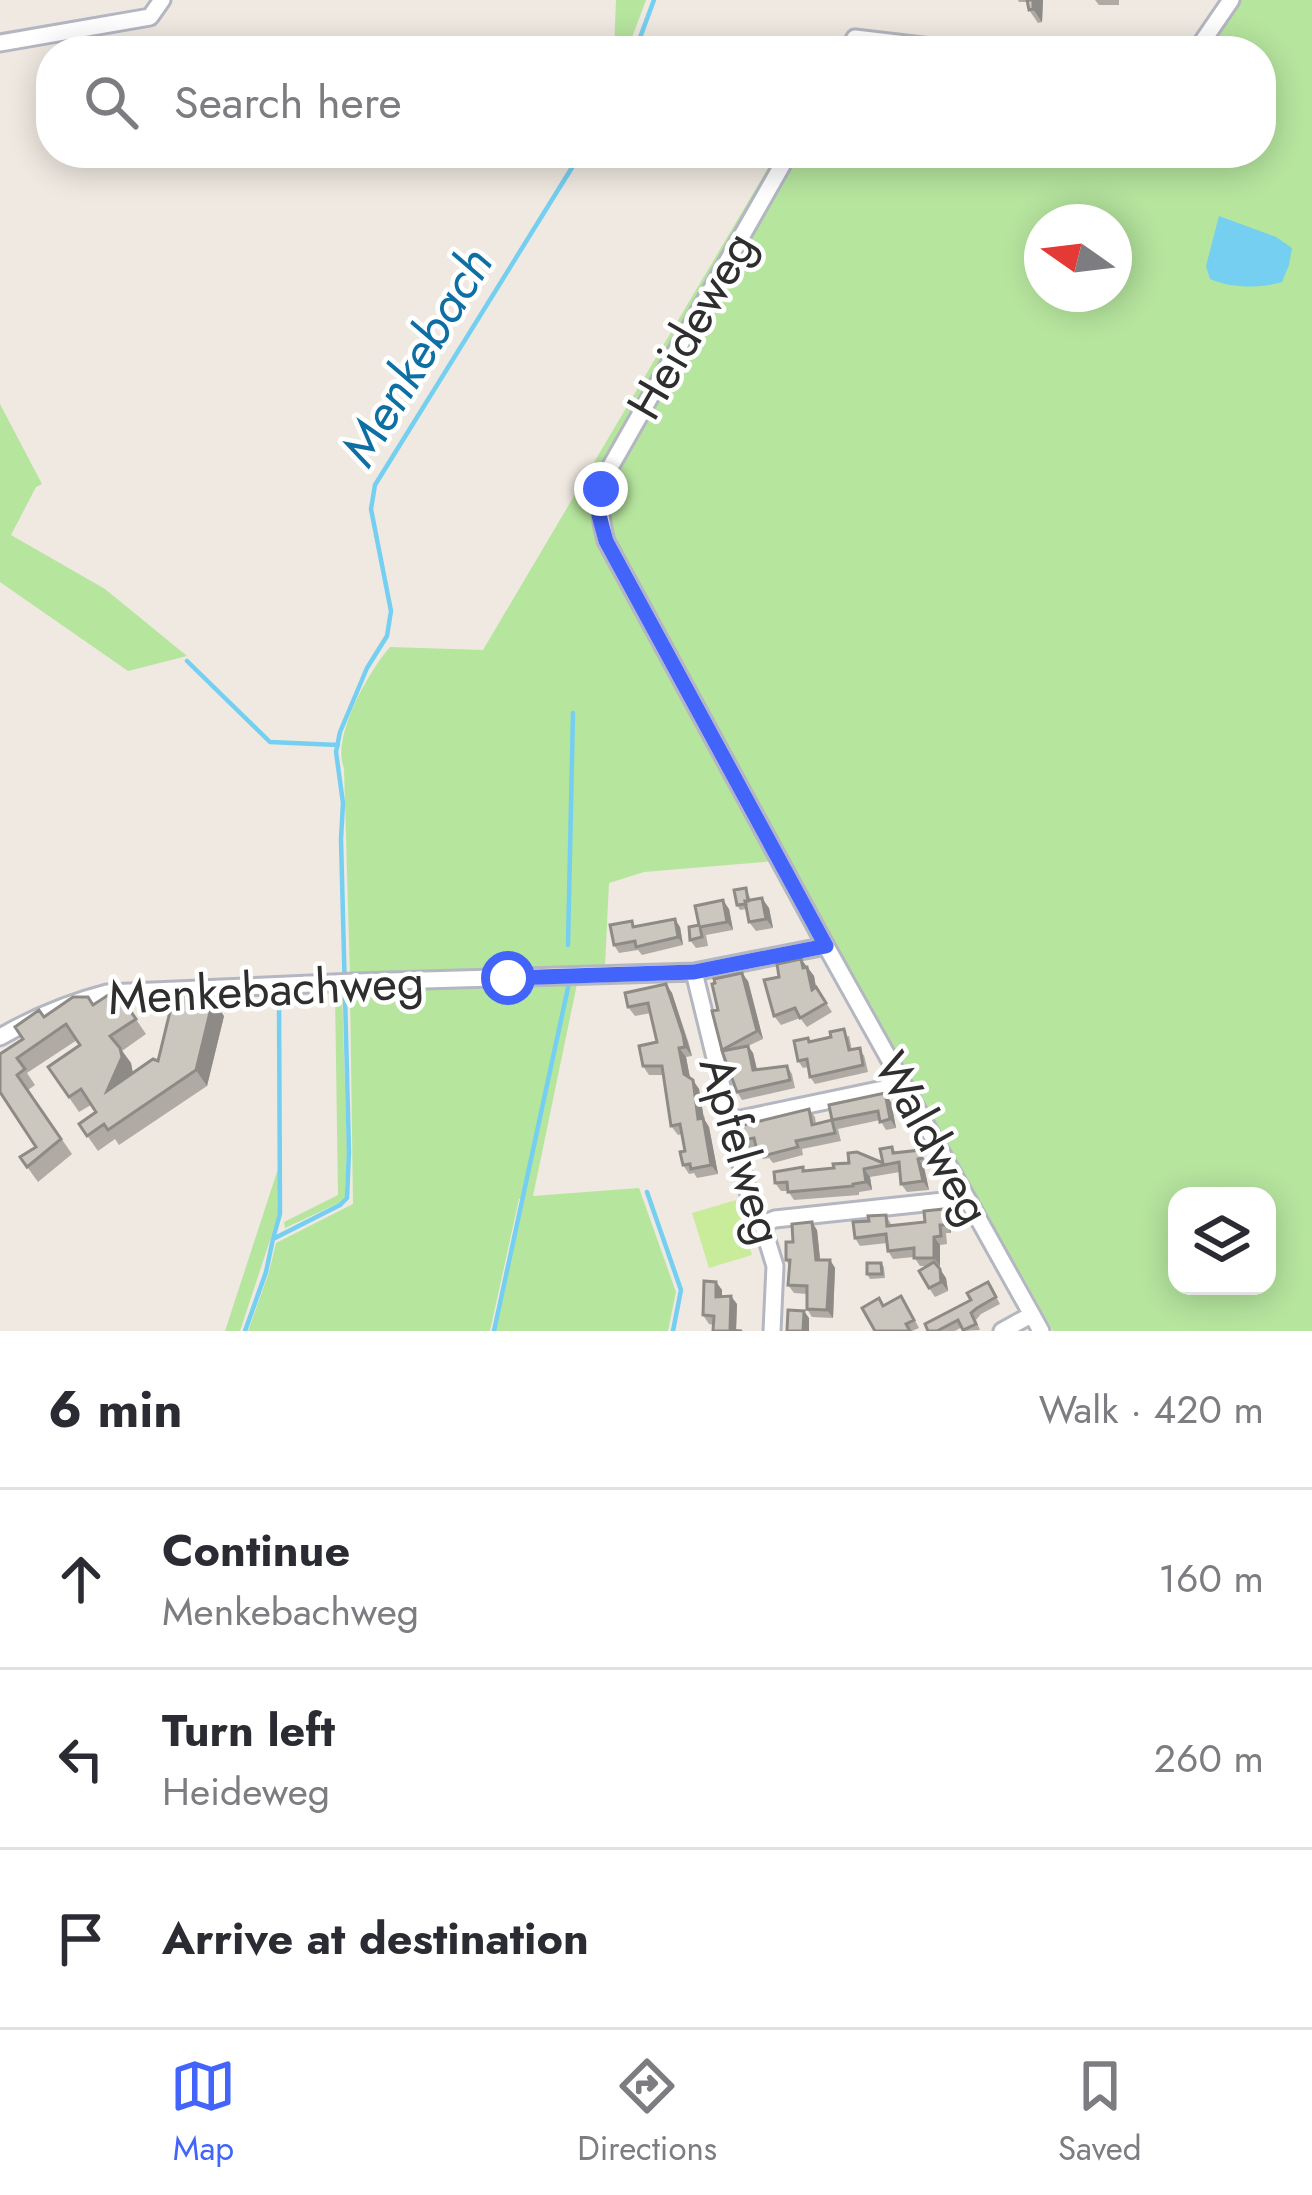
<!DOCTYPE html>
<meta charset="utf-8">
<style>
:root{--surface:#fff;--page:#f2f2f3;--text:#2b2b33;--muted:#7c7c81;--line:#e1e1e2;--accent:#4264fb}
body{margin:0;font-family:Jost,sans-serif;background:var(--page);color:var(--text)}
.controls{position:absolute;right:36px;bottom:36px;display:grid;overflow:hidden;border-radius:24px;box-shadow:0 6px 30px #0003}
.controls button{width:108px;height:108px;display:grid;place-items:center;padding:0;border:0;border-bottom:3px solid var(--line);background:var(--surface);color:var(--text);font:60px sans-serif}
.compass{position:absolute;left:1024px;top:204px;width:108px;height:108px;border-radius:50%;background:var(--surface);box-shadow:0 6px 30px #0003;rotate:284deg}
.stop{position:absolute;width:36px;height:36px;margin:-27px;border:9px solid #4264fb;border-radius:50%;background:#fff}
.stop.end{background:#4264fb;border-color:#fff;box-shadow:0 3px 12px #0008}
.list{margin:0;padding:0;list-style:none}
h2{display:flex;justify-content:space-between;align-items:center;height:156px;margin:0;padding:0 48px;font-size:51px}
h2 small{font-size:39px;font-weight:400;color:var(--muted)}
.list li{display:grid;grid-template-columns:78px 1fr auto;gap:36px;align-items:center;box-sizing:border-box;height:180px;padding:0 48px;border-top:3px solid var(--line)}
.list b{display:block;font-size:45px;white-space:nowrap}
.list p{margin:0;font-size:39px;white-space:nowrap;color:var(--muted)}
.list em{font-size:39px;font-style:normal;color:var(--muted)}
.icon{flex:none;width:66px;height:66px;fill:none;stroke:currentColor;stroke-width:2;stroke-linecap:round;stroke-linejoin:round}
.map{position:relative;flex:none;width:1312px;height:1331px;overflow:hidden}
.search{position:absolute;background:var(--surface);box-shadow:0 6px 30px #0003;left:36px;right:36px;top:36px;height:132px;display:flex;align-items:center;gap:30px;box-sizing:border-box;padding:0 42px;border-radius:48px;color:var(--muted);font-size:45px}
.sheet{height:696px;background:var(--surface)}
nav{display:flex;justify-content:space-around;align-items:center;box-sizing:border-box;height:168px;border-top:3px solid var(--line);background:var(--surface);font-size:33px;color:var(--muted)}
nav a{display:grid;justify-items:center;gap:6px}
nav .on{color:var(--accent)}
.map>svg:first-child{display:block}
</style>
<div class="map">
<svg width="1312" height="1331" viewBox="0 0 1312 1331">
<rect width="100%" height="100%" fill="#efe9e1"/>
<path fill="#b6e59e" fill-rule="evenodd" d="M616 0H646L627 51H614Z
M1241 0H1312V1331H1053L787 860 644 872 609 883 605 965 350 975 344 768C331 737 369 671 390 647L483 650 777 153H1261V51H1206ZM1042 222H1114V294H1042ZM1177 1196H1267V1286H1177Z
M0 404 42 484 36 487 11 535 105 589 187 656 128 671 0 582Z
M577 984 533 1196 639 1188 676 1292 668 1331H496L524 1198 519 1199 490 1331H248L269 1272 276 1243 353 1204 350 989Z
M342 992 347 1151 345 1197 339 1203 285 1228 284 1222 338 1195 335 993Z
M278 1169V1216L240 1331H225Z"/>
<path fill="#c9ec9a" d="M736 1200 752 1255 709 1268 692 1213Z"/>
<path fill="#75cff0" d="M1219 216 1276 237 1292 248 1289 265 1282 282C1259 289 1231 288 1210 279L1206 266Z"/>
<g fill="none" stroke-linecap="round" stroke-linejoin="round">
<path stroke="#75cff0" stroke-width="4.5" d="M635 51 654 0
M187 661 270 742 338 745
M568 945 573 713
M527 969 568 968
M232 995 279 994 280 1214 273 1239
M647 1192 681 1290 673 1331
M245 1331 266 1272 273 1239 340 1205 347 1198 349 1152 341 839 343 803 336 752 340 732 367 668 387 636 391 611 371 509 375 485 581 153
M494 1331 569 983"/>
<defs>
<path id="minor" d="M0 43 150 17 162 0
M847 51 855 38 965 51
M1196 51 1231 0
M789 153 608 471C598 496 599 515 606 541L826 946 1041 1331
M694 972 747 1189 762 1224 775 1266 772 1331
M0 1037C35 1017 68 1003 107 993L355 982 694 972 826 946
M731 1121 883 1089 900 1080
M762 1224 775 1219 943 1201 963 1192
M1002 1331 1031 1315"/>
</defs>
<use href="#minor" stroke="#b4b7c1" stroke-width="21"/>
<use href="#minor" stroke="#fff" stroke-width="15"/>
</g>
<path fill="#afaba4" d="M1018 0H1043L1042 22 1038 23 1029 10 1027 2H1019Z
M1095 0H1119V5H1099Z
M746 888 751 900 769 908 773 928 756 931 749 922 747 909 740 910 737 905Z
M729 909 733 930 706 935 708 946 696 948 690 940 699 925Z
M636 926 680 927 683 945 642 955 638 950 619 953 614 945Z
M801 959 814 976 816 987 832 1012 807 1027 800 1018 781 1025 774 1016 779 977Z
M748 981 763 1039 748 1046 753 1053 757 1070 787 1066 792 1074 795 1088 742 1100 737 1092 723 1051 718 1010Z
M666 984 672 993 689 1044 692 1056 686 1057 690 1078 699 1089 704 1119 709 1127 718 1174 697 1178 694 1173 689 1174 683 1165 685 1151 682 1134 678 1135 671 1126 663 1075H649L643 1066 657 1042 651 1013 635 1016 628 1007Z
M116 990 146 1034 122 1051 131 1063 132 1073 158 1061 224 1016 207 1086 119 1145 115 1139 98 1151 79 1124 96 1112 91 1105 79 1112 48 1067 80 1045 77 1040 27 1073 35 1085 28 1090 72 1154 38 1182 20 1157 36 1147 0 1092 23 1039 44 1017 93 1005Z
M849 1036 852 1050 864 1055 868 1072 815 1084 810 1077 808 1067 803 1068 798 1061 808 1038 810 1042Z
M891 1102 896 1128 886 1130 880 1120 838 1129 841 1141 802 1149 803 1155 773 1163 769 1158 763 1159 756 1147 749 1148 744 1140 809 1109 815 1117 816 1124Z
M892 1147 896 1153 927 1159 928 1166 924 1167 929 1190 907 1192 901 1184 900 1172 870 1177 872 1190 859 1192V1195L794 1200 788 1191H781L775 1183 805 1171 883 1163Z
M944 1209 950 1217 951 1233H946L947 1244 940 1245V1266H937L946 1278 948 1291 935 1297 929 1288 928 1266H920L914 1257 893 1259 888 1251 887 1243 860 1246 855 1238 869 1221 886 1215 892 1226 925 1222Z
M817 1230 820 1260H830L835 1268 833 1318 812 1317 807 1309V1294L794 1293 788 1285 789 1265 786 1260 793 1242Z
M881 1263 884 1267 885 1278 870 1279 867 1274Z
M716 1282 722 1290V1296L737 1304 736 1330 709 1324 703 1315Z
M992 1289 1000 1304 981 1314 976 1320 980 1330 964 1331 962 1327 955 1331H928Z
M906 1303 919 1328 912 1331H875L883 1306Z"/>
<path fill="#8e8b86" d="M1033 0H1043L1042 22 1033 9Z
M762 898 769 908 773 928 766 919Z
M723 900 729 909 733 930 727 922Z
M675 919 680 927 683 945 678 937Z
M801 959 814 976 818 999 812 990Z
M742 973 748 981 763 1039 757 1031Z
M666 984 672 993 692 1056 685 1047Z
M213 1000 224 1016 207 1086 196 1070Z
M748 1046 753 1053 759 1078 753 1070Z
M120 1048 131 1063 133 1073 107 1091Z
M679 1048 686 1057 691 1083 684 1074Z
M693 1080 699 1089 704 1119 709 1127 718 1174 711 1165 698 1119Z
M885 1093 891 1102 896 1128 890 1119Z
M918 1159 924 1167 929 1190 923 1181Z
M864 1169 870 1177 872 1190 866 1182Z
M944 1209 950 1217 951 1233 946 1225Z
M812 1222 817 1230 821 1268 816 1260Z
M934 1237 940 1245V1266L934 1258Z
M830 1260 835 1268 833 1318 827 1310Z
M940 1269 946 1278 948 1291 941 1282Z
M716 1282 722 1290V1305L716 1297Z
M731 1296 737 1304 736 1331 730 1330Z
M804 1311 809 1318V1331H803Z"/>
<path fill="#cbc7bf" stroke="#8e8b86" stroke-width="3" d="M1027 0H1033V9L1029 10Z
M746 888 748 901H745L746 904 737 905 734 890Z
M762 898 766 919 749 922 745 901Z
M723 900 727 922 700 927 702 937 690 940 689 927 699 925 695 906Z
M675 919 678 937 636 947 635 941 614 945 610 925 632 921 633 927Z
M801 959 803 968 807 967 812 990 816 987 826 1003 800 1018 795 1008 774 1016 764 980 779 977 777 964Z
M742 973 757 1031 722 1050 712 1011 718 1010 712 984 715 983 714 979Z
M666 984 683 1035 685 1047 679 1048 684 1074 693 1080 698 1119 703 1118 711 1165 691 1169 690 1164 683 1165 680 1152 685 1151 680 1124 671 1126 662 1066H643L639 1046 657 1042 648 1003 628 1007 625 993Z
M116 990 136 1019 110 1036 120 1048 122 1057 107 1091 153 1059 158 1061 175 991 213 1000 196 1070 108 1130 104 1124 87 1136 79 1124 96 1112 81 1089 69 1097 48 1067 80 1045 66 1024 17 1058 25 1069 17 1075 61 1139 27 1167 20 1157 36 1147 0 1092V1054L23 1039 15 1027 39 1010 44 1017 73 997H88L93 1005Z
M844 1029 849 1050 860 1048 863 1065 810 1077 807 1059 798 1061 794 1041 808 1038 809 1042 831 1037 830 1032Z
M748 1046 753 1070 787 1066 790 1080 737 1092 722 1051Z
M885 1093 890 1119 880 1122 878 1111 832 1120 835 1133 796 1141 798 1147 767 1155 766 1149 757 1151 754 1138 744 1140 740 1126 809 1109 812 1125 832 1120 829 1105Z
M892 1147 893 1153 921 1150 922 1158 918 1159 923 1181 901 1184 899 1162 864 1169 866 1182 853 1184V1186L788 1192 787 1182 775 1183 774 1172 803 1167V1171L834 1168 833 1164 849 1163 848 1153 857 1152 883 1163 880 1149Z
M944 1209 946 1225H940L941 1236 934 1237V1258H914V1248L888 1251 886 1234 855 1238 853 1222 869 1221 868 1216 886 1215 887 1226 925 1222 924 1211Z
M812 1222 816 1260H830L827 1310 807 1309V1286L788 1285 790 1260H786V1242H793L792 1224Z
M934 1262 940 1269 941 1282 929 1288 919 1271Z
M867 1263H881L882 1274H867Z
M704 1281 716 1282V1297L731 1296 730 1330 742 1331H713L714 1316 703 1315Z
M988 1282 996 1297 977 1308 971 1313 976 1324 963 1330 958 1320 937 1331H928L925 1324 971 1300 967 1293Z
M901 1296 914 1320 906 1324 910 1331H875L862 1308 879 1298 883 1306Z
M788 1310 804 1311 803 1331H787Z"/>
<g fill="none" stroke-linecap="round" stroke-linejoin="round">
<path stroke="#4264fb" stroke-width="15" d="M508 978 694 972 826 946 606 541 599 515 601 489"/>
</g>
<g text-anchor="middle" stroke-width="9" stroke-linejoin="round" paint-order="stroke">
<g font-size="48" fill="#2e2e2e" stroke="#fff">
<text transform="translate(691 325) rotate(-60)" y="17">Heideweg</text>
<text transform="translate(266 989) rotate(-3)" y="17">Menkebachweg</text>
<text transform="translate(933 1138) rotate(61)" y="17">Waldweg</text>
<text transform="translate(742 1150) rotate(74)" y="17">Apfelweg</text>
</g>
<g font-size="51" font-style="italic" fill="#0d6fa3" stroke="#fff">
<text transform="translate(416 356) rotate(-59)" y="18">Menkebach</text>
</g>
</g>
</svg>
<div class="controls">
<button><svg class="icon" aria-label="layers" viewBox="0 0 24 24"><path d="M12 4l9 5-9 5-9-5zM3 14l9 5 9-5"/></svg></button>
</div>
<svg class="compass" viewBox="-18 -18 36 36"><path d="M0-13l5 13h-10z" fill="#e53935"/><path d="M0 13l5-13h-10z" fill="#7c7c81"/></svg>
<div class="stop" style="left:508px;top:978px"></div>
<div class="stop end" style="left:601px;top:489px"></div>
<div class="search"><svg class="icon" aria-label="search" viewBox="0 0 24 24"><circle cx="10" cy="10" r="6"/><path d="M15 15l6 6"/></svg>Search here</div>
</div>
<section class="sheet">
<h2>6 min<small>Walk · 420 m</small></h2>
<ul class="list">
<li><svg class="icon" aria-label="ahead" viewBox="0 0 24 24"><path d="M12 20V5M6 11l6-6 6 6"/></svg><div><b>Continue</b><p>Menkebachweg</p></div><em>160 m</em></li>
<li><svg class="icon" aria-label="left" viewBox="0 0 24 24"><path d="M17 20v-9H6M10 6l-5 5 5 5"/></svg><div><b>Turn left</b><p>Heideweg</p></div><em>260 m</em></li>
<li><svg class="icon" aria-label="arrive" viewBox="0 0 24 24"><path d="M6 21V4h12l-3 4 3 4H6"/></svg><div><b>Arrive at destination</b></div></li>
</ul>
</section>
<nav>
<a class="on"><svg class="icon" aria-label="map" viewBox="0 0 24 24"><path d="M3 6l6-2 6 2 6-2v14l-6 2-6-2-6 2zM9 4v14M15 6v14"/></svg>Map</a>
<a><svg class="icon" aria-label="directions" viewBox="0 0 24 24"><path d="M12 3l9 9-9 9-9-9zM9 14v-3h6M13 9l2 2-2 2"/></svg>Directions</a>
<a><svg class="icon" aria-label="saved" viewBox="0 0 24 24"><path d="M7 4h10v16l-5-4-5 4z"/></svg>Saved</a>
</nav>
